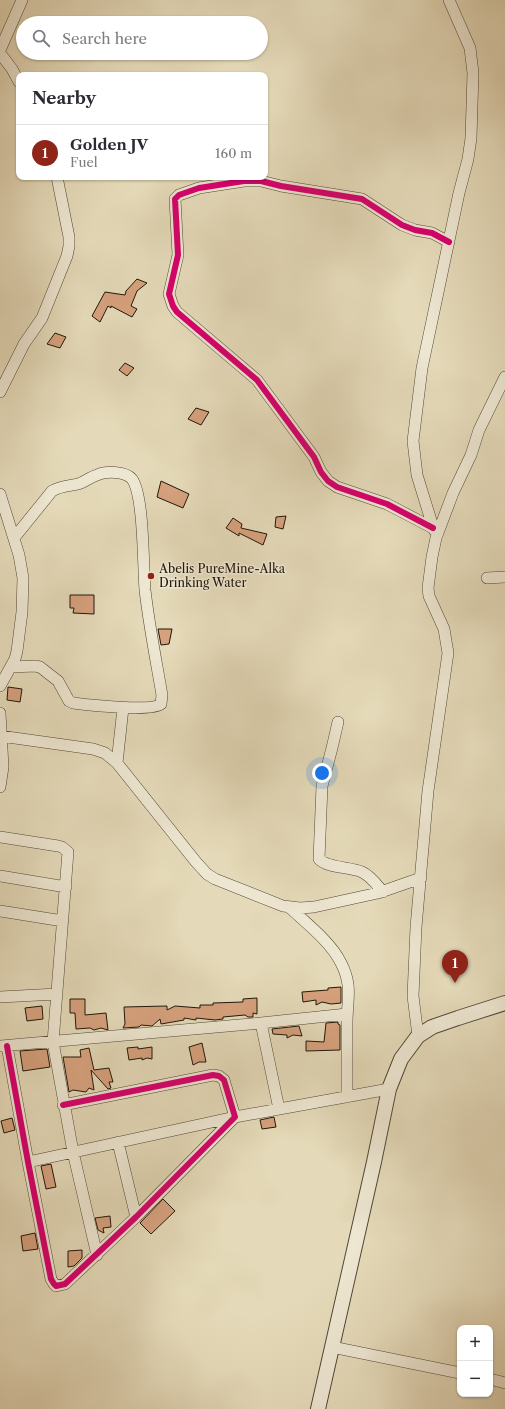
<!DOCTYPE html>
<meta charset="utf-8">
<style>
:root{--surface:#fff;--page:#f7f7f7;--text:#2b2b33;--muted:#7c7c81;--line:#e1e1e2;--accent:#8f2418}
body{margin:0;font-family:"Libre Caslon Text",serif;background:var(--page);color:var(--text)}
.controls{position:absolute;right:12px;bottom:12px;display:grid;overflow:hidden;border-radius:8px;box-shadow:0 1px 3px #0004}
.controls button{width:36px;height:36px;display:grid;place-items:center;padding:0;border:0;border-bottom:1px solid var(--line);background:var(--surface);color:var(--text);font:20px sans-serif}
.you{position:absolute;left:322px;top:773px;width:14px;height:14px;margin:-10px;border:3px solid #fff;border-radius:50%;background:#1a73e8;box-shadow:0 0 0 6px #1a73e833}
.badge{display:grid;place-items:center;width:26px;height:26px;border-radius:50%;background:var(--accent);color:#fff;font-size:13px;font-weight:700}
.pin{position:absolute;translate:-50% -33px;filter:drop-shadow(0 1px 2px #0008)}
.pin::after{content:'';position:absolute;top:21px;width:14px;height:12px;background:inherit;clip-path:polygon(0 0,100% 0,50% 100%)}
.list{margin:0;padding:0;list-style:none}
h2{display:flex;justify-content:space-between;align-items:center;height:52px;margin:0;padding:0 16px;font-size:17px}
h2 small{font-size:13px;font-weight:400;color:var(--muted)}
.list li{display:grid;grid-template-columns:26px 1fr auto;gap:12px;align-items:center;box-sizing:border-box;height:56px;padding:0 16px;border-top:1px solid var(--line)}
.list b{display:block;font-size:15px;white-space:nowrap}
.list p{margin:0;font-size:13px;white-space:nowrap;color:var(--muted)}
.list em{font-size:13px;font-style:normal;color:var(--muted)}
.icon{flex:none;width:22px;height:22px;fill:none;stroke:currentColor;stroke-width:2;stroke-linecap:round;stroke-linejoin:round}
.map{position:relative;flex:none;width:505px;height:1409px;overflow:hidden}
.search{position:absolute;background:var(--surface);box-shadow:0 1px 3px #0004;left:16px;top:16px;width:252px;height:44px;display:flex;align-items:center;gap:10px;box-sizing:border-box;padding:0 14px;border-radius:22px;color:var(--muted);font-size:15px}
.panel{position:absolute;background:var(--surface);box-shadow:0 1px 3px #0004;left:16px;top:72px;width:252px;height:108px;border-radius:8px}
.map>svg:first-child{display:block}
</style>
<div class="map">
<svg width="505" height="1409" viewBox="0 0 505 1409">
<rect width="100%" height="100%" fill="#e4d9b8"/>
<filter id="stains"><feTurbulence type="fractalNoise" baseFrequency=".005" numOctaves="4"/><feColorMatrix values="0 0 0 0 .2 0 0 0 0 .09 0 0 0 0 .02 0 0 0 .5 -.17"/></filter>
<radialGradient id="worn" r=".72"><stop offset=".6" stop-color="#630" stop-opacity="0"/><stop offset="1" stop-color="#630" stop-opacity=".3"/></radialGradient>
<path fill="#d6a17d" stroke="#1f160a" d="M137 279 147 283 137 291 131 306 137 309 132 317 111 306V308L108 306 100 322 92 316 105 292 125 295 126 291Z
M55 333 66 337 60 348 47 344Z
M125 363 134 368 127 376 119 370Z
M196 408 209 412 201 425 188 419Z
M161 481 189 494 183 508 157 497Z
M286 516 283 529 275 527 276 517Z
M233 518 242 524 241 528 267 534 263 545 239 533V536L226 528Z
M70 595H94V614L73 613 74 608H70Z
M158 629H172L169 644 161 645Z
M8 687 22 689 20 702 7 700Z
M341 987V1003L331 1004 322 1002 316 1005V1000L303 1002 302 992 328 990V988Z
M257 998V1014L253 1013V1017H248L245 1015 223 1017V1019L215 1020 196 1018V1020L184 1018V1020L161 1024 160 1019 152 1026 141 1025 139 1027 123 1028 125 1024 124 1007 167 1006V1010L175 1006 200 1008V1005H213V1003L243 1002V999Z
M70 999H85V1015L106 1013 108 1030 101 1028 94 1030 90 1028 76 1029 75 1013H70Z
M42 1006 43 1019 27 1021 25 1008Z
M338 1022V1024L340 1025V1050L306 1051V1041L324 1042 326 1023Z
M299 1026 302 1036 293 1035 287 1038V1035L273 1034 272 1029Z
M202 1043 206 1062H199L193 1065 189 1047Z
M138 1047V1049L152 1047V1059L147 1058 142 1060V1058L129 1060 127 1048Z
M89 1048 94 1070 109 1068 113 1082H109L111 1088 108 1089 91 1070 94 1090 89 1088 86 1092 73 1090 69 1092 63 1057H81L80 1050Z
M47 1049 50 1067 23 1071 20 1051Z
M274 1117 276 1127 262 1129 260 1120Z
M12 1118 15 1130 4 1133 1 1121Z
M51 1164 56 1187 46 1189 41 1166Z
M163 1199 175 1211 151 1234 140 1223Z
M110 1216 111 1227 103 1228 104 1233 98 1230 95 1218Z
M35 1233 38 1249 23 1251 21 1236Z
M82 1250V1258L74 1266 68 1267V1251Z"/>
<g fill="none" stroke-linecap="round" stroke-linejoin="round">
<defs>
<path id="minor" d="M0 50 22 0
M0 53 12 69 19 82
M0 392 24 344 42 318 67 256 69 246V237L57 177
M0 494 19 555 23 578 22 612 17 651 15 659 0 686
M433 528 387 504 337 487 328 481 321 472 314 457 257 380 177 312 173 306 169 294 178 255 175 199 179 195 199 188 244 181H261L281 186 362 199 402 225 415 230 432 233 449 242
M434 530 417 475 413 441 422 368 459 193 468 159 471 138 473 73 470 48 449 0
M487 578 505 577
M11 667 35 666 40 667 58 681 69 701 73 703C89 705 152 712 161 704L162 695C156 660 149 625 145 590 143 566 144 495 132 479 125 471 106 471 97 475 90 477 85 482 78 484 69 486 60 486 52 491L14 538
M0 713 3 767 0 787
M338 722 332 748 322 786 319 859C327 868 351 867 362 872 371 876 377 885 383 892
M0 736 93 749 105 753 117 763 196 862 207 874 215 879 283 906 300 908 314 907 378 893 421 878
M117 763 123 708
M0 837 58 846 62 847 68 852 53 1042 73 1152 97 1255
M0 876 66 887
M289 907C306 923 331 942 341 963 353 986 347 1000 347 1023 347 1048 347 1073 347 1097
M0 911 63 921
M0 997 57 994
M261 1023 279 1109
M418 1036 413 996 416 927 428 791 448 653 444 629 429 596 428 588 432 557 436 538 453 493 471 455 479 430 505 377
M1 1046 261 1023 347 1014
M7 1046 28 1162 51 1279 54 1284 56 1286 65 1284 136 1217 235 1117 224 1080 219 1076 213 1075 63 1105
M118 1142 136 1217
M28 1162 235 1117 389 1089
M332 1347 460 1373
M490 1379 505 1383"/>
<path id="tertiary" d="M318 1409 374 1162 389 1089 401 1059 418 1036 432 1027 458 1018 505 1003"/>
</defs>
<use href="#minor" stroke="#504736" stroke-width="12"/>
<use href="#tertiary" stroke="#504736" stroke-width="16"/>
<use href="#minor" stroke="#ede6d1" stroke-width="11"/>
<use href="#tertiary" stroke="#ede6d1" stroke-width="14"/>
<defs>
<path id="cycleway" d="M433 528 387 504 337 487 328 481 321 472 314 457 257 380 177 312 173 306 169 294 178 255 175 199 179 195 199 188 244 181H261L281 186 362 199 402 225 415 230 432 233 449 242
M7 1046 28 1162 51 1279 54 1284 56 1286 65 1284 136 1217 235 1117 224 1080 219 1076 213 1075 63 1105"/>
</defs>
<use href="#cycleway" stroke="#ede6d1" stroke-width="8"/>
<use href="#cycleway" stroke="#d6006c" stroke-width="6"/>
</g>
<circle fill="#8f2418" stroke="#ede6d1" stroke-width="1.5" cx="151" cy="576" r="4"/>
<g text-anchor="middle" stroke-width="3" stroke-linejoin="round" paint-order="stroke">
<g font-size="12" fill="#1f160a" stroke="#ede6d1" text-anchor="start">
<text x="159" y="573">Abelis PureMine-Alka<tspan x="159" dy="14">Drinking Water</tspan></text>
</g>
</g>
<rect width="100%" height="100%" filter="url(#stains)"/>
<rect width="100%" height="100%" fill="url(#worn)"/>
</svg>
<div class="controls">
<button>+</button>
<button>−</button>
</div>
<div class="you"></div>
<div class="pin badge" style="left:455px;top:983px">1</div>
<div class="search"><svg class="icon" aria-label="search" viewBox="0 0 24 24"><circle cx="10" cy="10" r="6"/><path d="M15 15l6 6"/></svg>Search here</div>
<section class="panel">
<h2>Nearby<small></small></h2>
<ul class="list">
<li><span class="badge">1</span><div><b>Golden JV</b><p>Fuel</p></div><em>160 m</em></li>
</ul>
</section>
</div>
